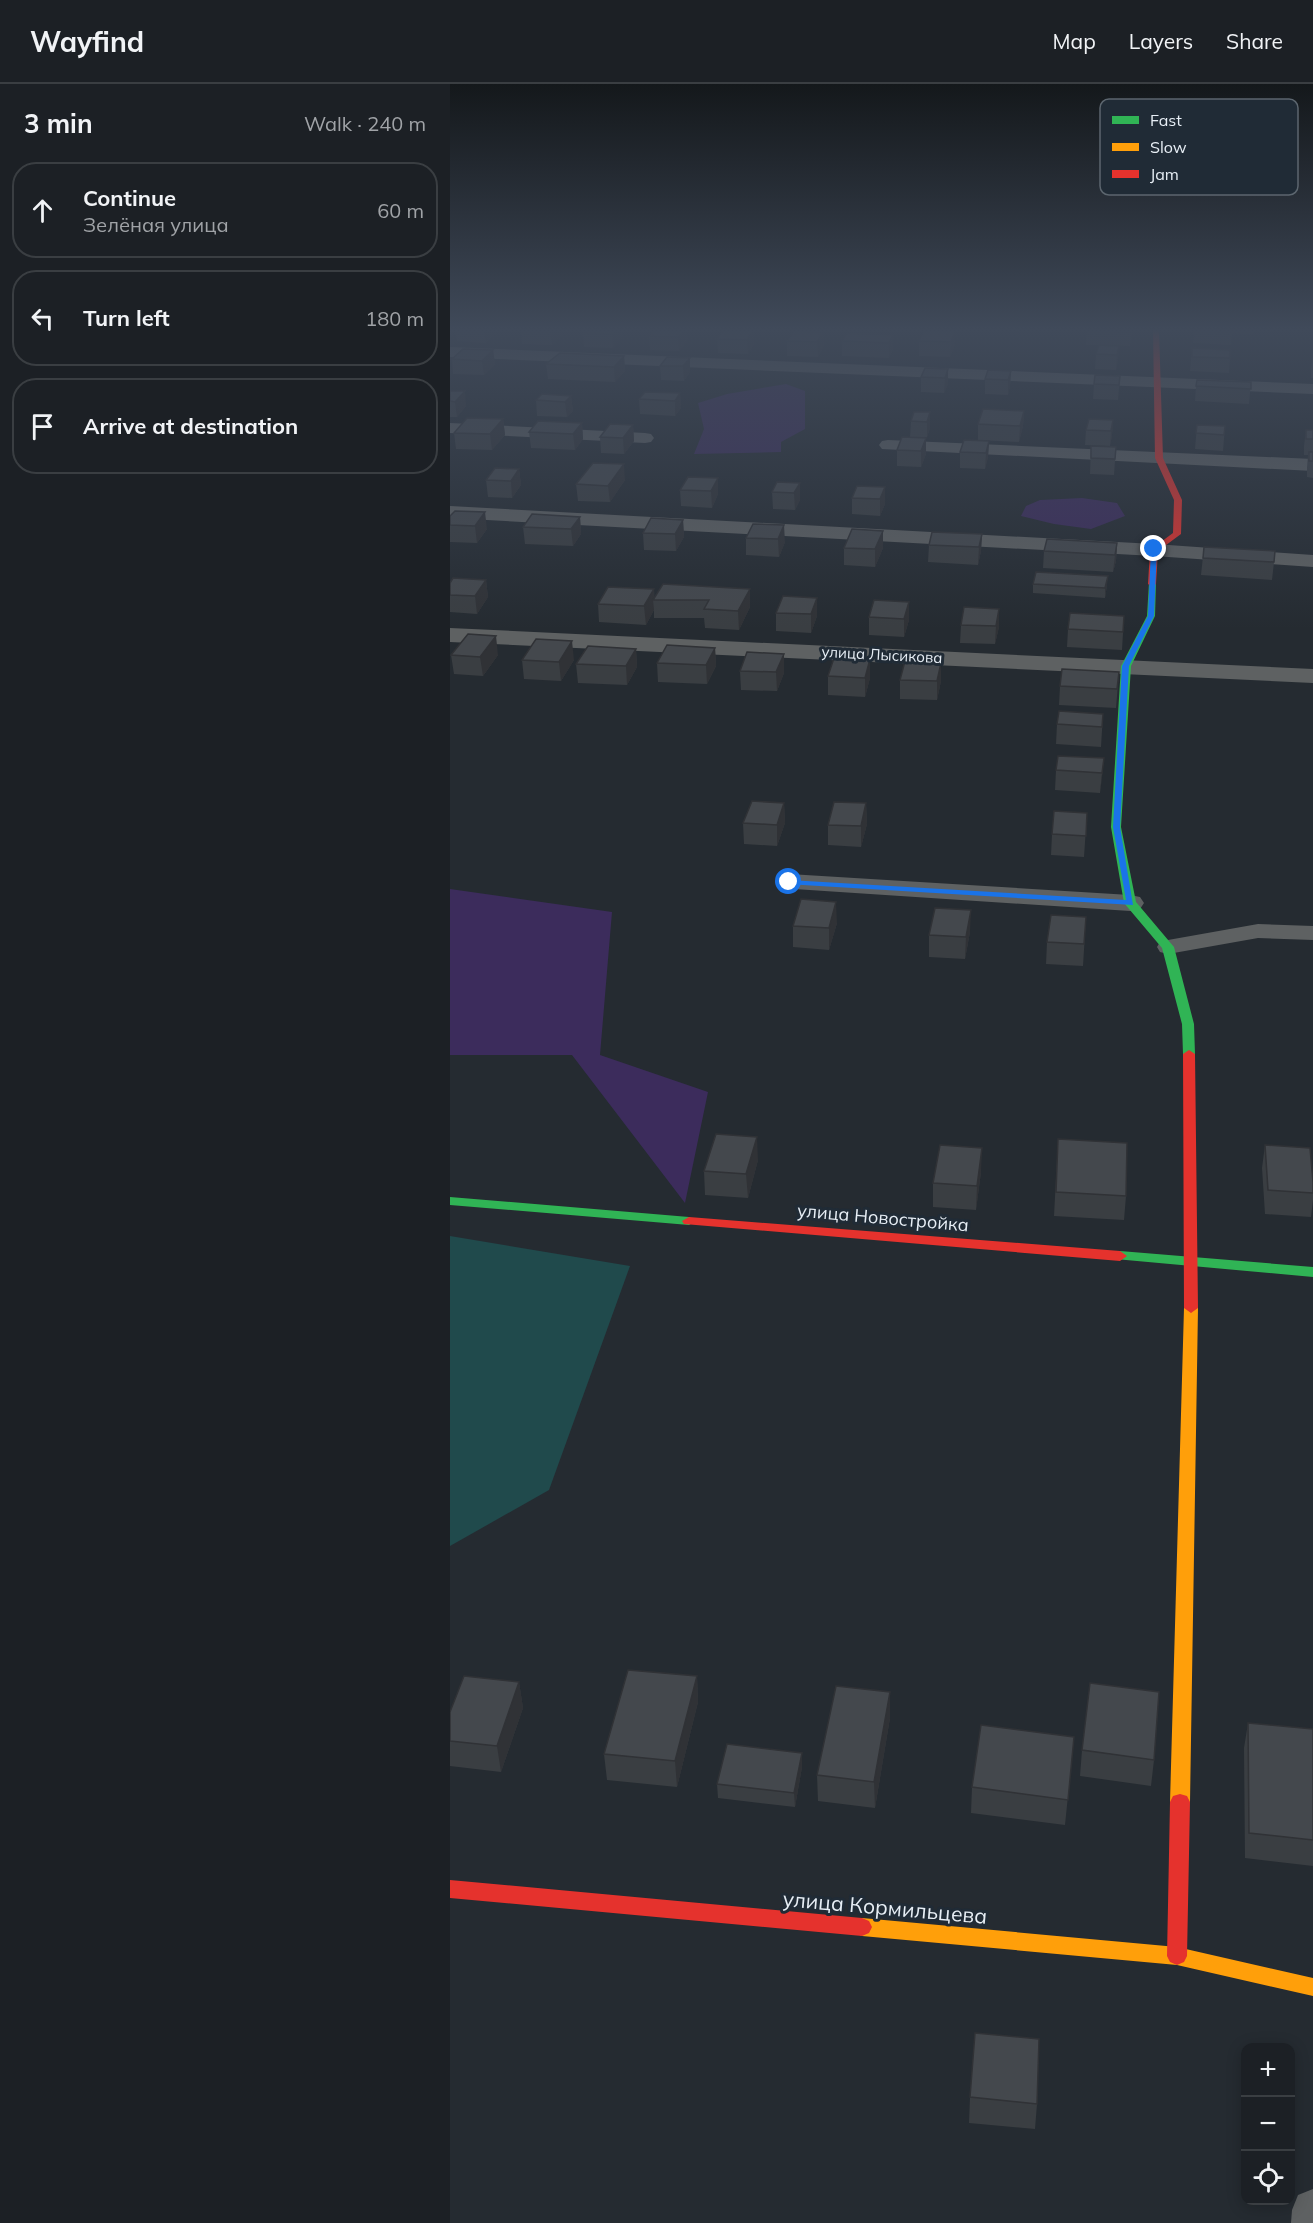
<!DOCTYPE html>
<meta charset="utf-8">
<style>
:root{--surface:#1c2025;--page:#292d32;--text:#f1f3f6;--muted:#a0a3a7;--line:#3a3e42}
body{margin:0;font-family:Mulish,sans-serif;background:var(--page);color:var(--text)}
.controls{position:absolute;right:18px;bottom:18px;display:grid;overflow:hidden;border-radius:12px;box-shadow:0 3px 15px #0003}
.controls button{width:54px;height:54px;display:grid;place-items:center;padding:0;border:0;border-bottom:2px solid var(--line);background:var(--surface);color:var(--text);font:30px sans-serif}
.stop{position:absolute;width:18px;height:18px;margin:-14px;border:4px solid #1a73e8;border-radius:50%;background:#fff}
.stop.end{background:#1a73e8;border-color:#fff;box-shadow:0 2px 6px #0008}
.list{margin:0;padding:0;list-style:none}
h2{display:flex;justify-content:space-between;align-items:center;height:78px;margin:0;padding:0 24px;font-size:26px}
h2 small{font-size:20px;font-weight:400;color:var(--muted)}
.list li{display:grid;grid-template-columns:39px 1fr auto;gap:18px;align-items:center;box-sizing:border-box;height:96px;margin:0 12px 12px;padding:0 12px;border:2px solid var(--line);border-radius:24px}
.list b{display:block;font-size:22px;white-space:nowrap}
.list p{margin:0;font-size:20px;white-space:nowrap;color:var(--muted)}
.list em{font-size:20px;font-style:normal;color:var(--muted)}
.icon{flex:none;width:33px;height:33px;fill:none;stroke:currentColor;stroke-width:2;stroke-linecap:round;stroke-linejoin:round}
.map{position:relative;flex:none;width:863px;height:2139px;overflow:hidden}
header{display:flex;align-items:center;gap:36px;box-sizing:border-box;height:84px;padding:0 30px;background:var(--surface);border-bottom:2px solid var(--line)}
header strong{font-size:28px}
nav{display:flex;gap:33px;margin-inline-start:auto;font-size:21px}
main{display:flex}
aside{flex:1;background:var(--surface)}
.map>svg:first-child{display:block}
</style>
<header>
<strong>Wayfind</strong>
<nav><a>Map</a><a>Layers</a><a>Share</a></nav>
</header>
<main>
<aside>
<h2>3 min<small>Walk · 240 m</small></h2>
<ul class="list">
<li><svg class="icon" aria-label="ahead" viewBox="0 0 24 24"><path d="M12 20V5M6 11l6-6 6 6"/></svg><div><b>Continue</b><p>Зелёная улица</p></div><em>60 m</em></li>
<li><svg class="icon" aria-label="left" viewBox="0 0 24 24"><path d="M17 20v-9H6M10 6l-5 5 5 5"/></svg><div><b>Turn left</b></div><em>180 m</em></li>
<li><svg class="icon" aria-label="arrive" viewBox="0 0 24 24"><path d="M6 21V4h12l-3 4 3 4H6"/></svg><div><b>Arrive at destination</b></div></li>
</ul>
</aside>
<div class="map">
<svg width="863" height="2139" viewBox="0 0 863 2139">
<rect width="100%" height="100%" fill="#252b31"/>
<path fill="#3c2c5c" d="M336 300 355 307V345L331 358V368L244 370 254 345 248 319 277 310Z
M632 414 667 419 675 432 641 445 604 440 571 432 576 422 590 416Z
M0 805 162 828 150 971 258 1008 235 1119 122 971H0Z"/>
<path fill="#204a4c" d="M0 1152 180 1182 99 1406 0 1462Z"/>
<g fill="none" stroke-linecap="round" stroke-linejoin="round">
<path fill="#5e6162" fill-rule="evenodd" d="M808 840 863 842V856L808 854 718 870 710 868 707 863 710 858 718 856Z
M863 2105V2139H841L842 2126 848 2111Z"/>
<path fill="#5e6162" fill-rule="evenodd" d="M0 263 863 300V310L0 273Z
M0 339 195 349 201 350 204 354 201 358 195 359 0 349Z
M438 356 863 375V387L432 365 429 361 432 357Z
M0 422 704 460 863 471V483L704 472 0 434Z
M0 544 863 585V599L0 558Z
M339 790 680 811 690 813 694 819 690 825 680 827 329 804 325 798 329 792Z"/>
<path fill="#30b455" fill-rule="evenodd" d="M699 498 706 500 705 532 681 582 671 743 686 818 724 863 744 940 745 970 739 974 733 970 732 940 712 864 674 819 661 743 671 582 697 532Z
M0 1113 239 1133 246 1137 239 1141 0 1121Z
M670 1167 863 1183V1193L665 1175 663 1172Z"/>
<path fill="#ff9f0a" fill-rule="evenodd" d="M741 1219 748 1224 740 1718 737 1724 730 1726 723 1724 720 1718 734 1224Z
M412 1834 727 1863 863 1894V1912L727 1881 412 1852 405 1849 402 1843 405 1837Z"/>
<path fill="#e5322d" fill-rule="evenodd" d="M703 246H709L713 374 732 416 731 450 708 467 706 500 702 503 698 500 700 466 723 449 724 416 705 374Z
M739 966 745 970 748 1224 741 1229 734 1224 733 970Z
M239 1133 670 1167 677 1172 670 1177 234 1140 232 1137Z
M730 1710 737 1712 740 1718 737 1872 734 1878 727 1881 720 1878 717 1872 720 1718 723 1712Z
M0 1796 412 1834 419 1837 422 1843 419 1849 412 1852 0 1814Z"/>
</g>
<path fill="#3a3e42" d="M5 246H46V249L36 259 7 257Z
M71 246H111V251L102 261 72 260Z
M135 246H172V254L163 264 134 263 133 249Z
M203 246H237V257L229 267 200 266 199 252Z
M304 246V260L298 270 268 269 267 255Z
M637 246H682L680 262 658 261 669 262 668 276 666 286 645 285 646 270 649 261H636Z
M744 246H804L803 250 782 249 781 261 743 259Z
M505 247V261L500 273 469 272V257Z
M373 248 374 262 368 273 337 272V257Z
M443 251V265L439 274 392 272V257Z
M742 264 780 274 779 289 740 287Z
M43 266 45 280 34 291 3 290 2 275Z
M863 270V294H861V284Z
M174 272 175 287 165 298 98 295 96 280Z
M240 274V288L234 297 211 296 210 282Z
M498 285V300L494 309 471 308V293Z
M561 287 560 302 558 311 535 310V295Z
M670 292 668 316 643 315 644 300Z
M801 298 799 320 745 317 746 302Z
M0 307 16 322 7 333H0Z
M230 309 231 324 225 332 190 330 189 315Z
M121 312 123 327 117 333 87 332 86 316Z
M574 327 573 342 569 358 528 356V340Z
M480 328V344L477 353H460L461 337Z
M53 335 55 351 42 366 6 365 4 349Z
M663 336 662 351 660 362 635 361 636 346Z
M132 339 133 355 125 366 81 364 79 348Z
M183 341 184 357 174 370 151 369 150 353Z
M747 341 775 342 773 367 745 365Z
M856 346H863V394L857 393V384L858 371H854V362Z
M452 353 476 370 471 383 447 382V366Z
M539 357 538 373 535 385 510 384V368Z
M641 362 666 363 664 391 640 390Z
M69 385 71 401 62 414 38 413 36 396Z
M238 393 268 410 262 424 231 422 230 406Z
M175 396 160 418 128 417 126 400Z
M350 399V416L345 426 323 425 322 408Z
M435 403V420L430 432 402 430V414Z
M0 432 37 445 27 459 0 458Z
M130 433 131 450 123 462 75 460 73 443Z
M233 436 234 453 226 467 194 466 193 449Z
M303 440 335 458 329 473 296 471V454Z
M532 450 531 467 528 481 478 478 479 461Z
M667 459 666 477 663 488 593 484 594 467Z
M754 463 824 478 822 496 751 491Z
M394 464H433L425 483 394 481Z
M36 496 38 513 27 530 0 528V499Z
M213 500 300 523 289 546 255 544 254 534H204V526L196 541 149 538 148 520 205 513Z
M583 500 657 501 655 514 583 509Z
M333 512 367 532 361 549 326 547V529Z
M459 518V536L454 553 419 551V533Z
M549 525V543L545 560 510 559 511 541Z
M674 532 672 566 617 563 618 545Z
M265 564 266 582 257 600 208 598 207 579Z
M186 565 187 583 177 601 128 599 126 580Z
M334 570V589L327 607 291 606 290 587Z
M1 571H48L33 592 4 590Z
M420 575V594L415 613 378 611V592Z
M72 576H124L111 597 74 595Z
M491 579V597L487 616 450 615V596Z
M669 588 666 624 609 621 610 602Z
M653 630 651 663 606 660 607 640Z
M654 674 650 709 605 706 606 686Z
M334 719 335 739 327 762 294 760 293 739Z
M416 719 417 740 411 763 378 761V741Z
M637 729 634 773 601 771 602 750Z
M636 833 633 882 596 880 597 858Z
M387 839 379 866 343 863V842Z
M520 848 515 875 479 873V851Z
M608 1055 676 1112 674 1136 604 1132Z
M815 1061 863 1098V1116L861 1133 815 1130 812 1084Z
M308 1076 298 1114 255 1111 254 1087Z
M531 1088 526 1126 483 1123V1099Z
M247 1592 248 1618 227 1703 157 1696 154 1670Z
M69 1598 73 1624 51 1688 0 1682V1628Z
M440 1634 425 1724 368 1717 367 1691Z
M798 1639 863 1645V1782L795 1774 794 1664Z
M624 1653 615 1741 521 1729 522 1703Z
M632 1666 704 1676 701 1702 630 1692Z
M352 1669V1683L345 1723 268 1714 267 1700Z
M520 2013 587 2020 585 2045 519 2039Z"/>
<path fill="#303236" d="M34 246H46V249L36 259Z
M101 246H111V251L102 261 100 247Z
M166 246H172V254L163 264 162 250Z
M234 246H237V257L229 267 228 253Z
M304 246V260L298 270 297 256Z
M505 247V261L500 273 501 258Z
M373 248 374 262 368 273 367 258Z
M443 251V265L439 274V259Z
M669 262 668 276 666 286 667 271Z
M43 266 45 280 34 291 32 277Z
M174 272 175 287 165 298 164 283Z
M240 274V288L234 297 233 282Z
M498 285V300L494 309 495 294Z
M561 287 560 302 558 311V296Z
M15 307 16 322 7 333 5 318Z
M230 309 231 324 225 332V317Z
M121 312 123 327 117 333 115 318Z
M574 327 573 342 569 358 570 342Z
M480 328V344L477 353V338Z
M53 335 55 351 42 366 40 350Z
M663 336 662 351 660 362 661 347Z
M132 339 133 355 125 366 123 350Z
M183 341 184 357 174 370 173 354Z
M476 354V370L471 383V367Z
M539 357 538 373 535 385 536 369Z
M174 380 175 396 160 418 158 402Z
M69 385 71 401 62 414 61 397Z
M268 394V410L262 424 261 407Z
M350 399V416L345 426 344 409Z
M435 403V420L430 432V415Z
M35 428 37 445 27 459 25 442Z
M130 433 131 450 123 462 121 445Z
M233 436 234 453 226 467 225 450Z
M334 441 335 458 329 473 328 455Z
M433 447V464L425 483V465Z
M532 450 531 467 528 481 529 463Z
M667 459 666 477 663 488 665 471Z
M658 492 657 501 655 514V504Z
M36 496 38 513 27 530 25 512Z
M204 505 205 516H203L204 526 196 541 194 522Z
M300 505V523L289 546 288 527Z
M367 514V532L361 549V530Z
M459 518V536L454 553V535Z
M549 525V543L545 560 546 542Z
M46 552 48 571 33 592 30 573Z
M122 557 124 576 111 597 109 578Z
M265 564 266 582 257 600 256 581Z
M186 565 187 583 177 601 176 582Z
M334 570V589L327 607 326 588Z
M420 575V594L415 613V594Z
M491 579V597L487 616V597Z
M654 674 652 694 650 709 652 689Z
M334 719 335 739 327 762V741Z
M416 719 417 740 411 763V742Z
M386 818 387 839 379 866V844Z
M521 826 520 848 515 875 516 853Z
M307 1053 308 1076 298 1114 296 1090Z
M532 1064 531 1088 526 1126 527 1102Z
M247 1592 248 1618 227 1703 225 1677Z
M69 1598 73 1624 51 1688 47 1662Z
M440 1608V1634L425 1724 424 1698Z
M352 1669V1683L345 1723 344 1709Z"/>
<path fill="#44484d" stroke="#303236" stroke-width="1.5" d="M74 246H101L100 247Z
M135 246H166L162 250 133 249Z
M203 246H234L228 253 199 252Z
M273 246H304L297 256 267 255Z
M474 246H479L505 247 501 258 469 257Z
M637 246H681V248Z
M344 247 373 248 367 258 337 257Z
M397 249 443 251 439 259 392 257Z
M649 261 669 262 667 271 646 270Z
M742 264 780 266V274L742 273Z
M13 265 43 266 32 277 2 275Z
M110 269 174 272 164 283 96 280Z
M217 273 240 274 233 282H210Z
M475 284 498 285 495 294 471 293Z
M538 286 561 287 558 296 535 295Z
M645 291 670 292 669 301 644 300Z
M747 296 801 298V305L746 302Z
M0 307H15L5 318 0 317Z
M195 308 230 309 225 317 189 315Z
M92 310 121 312 115 318 86 316Z
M533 325 574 327 570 342 528 340Z
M464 328H480L477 338 461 337Z
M17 334 53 335 40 350 4 349Z
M639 335 663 336 661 347 636 346Z
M88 337 132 339 123 350 79 348Z
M160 340 183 341 173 354 150 353Z
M747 341 775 342 774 351 746 349Z
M856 346H863V355H856Z
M452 353 476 354 471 367 447 366Z
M514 356 539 357 536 369 510 368Z
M641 362 666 363 665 375 641 374Z
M859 368H863V377H859Z
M143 379 174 380 158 402 126 400Z
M45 384 69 385 61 397 36 396Z
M238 393 268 394 261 407 230 406Z
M327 398 350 399 344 409 322 408Z
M407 402 435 403 430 415 402 414Z
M5 427 35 428 25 442 0 441V432Z
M82 430 130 433 121 445 73 443Z
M201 434 233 436 225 450 193 449Z
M303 440 334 441 328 455 296 454Z
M402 445 433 447 425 465 394 464Z
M482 448 532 450 529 463 479 461Z
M597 455 667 459 665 471 594 467Z
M754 463 825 467 824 478 753 474Z
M586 488 658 492 655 504 583 500Z
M3 494 36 496 25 512 0 511V499Z
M213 500 300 505 288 527 254 525 259 516H203Z
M158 503 204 505 194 522 148 520Z
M333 512 367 514 361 530 326 529Z
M424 516 459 518 454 535 419 533Z
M514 523 549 525 546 542 511 541Z
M620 529 674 532 673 548 618 545Z
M18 550 46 552 30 573 1 571Z
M86 555 122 557 109 578 72 576Z
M217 561 265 564 256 581 207 579Z
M138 562 186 565 176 582 126 580Z
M297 568 334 570 326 588 290 587Z
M384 574 420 575 415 594 378 592Z
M455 577 491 579 487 597 450 596Z
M612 585 669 588 667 605 610 602Z
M609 627 653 630 652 643 607 640Z
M608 672 654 674 652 689 606 686Z
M302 717 334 719 327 741 293 739Z
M384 718 416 719 411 742 378 741Z
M604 727 637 729 636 752 602 750Z
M351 815 386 818 379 844 343 842Z
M485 824 521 826 516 853 479 851Z
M601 831 636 833 634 860 597 858Z
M266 1050 307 1053 296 1090 254 1087Z
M608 1055 677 1059 676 1112 606 1108Z
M490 1061 532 1064 527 1102 483 1099Z
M815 1061 860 1064 863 1098V1109L818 1106Z
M178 1586 247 1592 225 1677 154 1670Z
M14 1592 69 1598 47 1662 0 1657V1628Z
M640 1599 709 1608 704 1676 632 1666Z
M386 1602 440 1608 424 1698 367 1691Z
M798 1639 863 1645V1756L799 1749Z
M531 1641 624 1653 618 1716 522 1703Z
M277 1660 352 1669 344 1709 267 1700Z
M525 1949 589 1955 587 2020 520 2013Z"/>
<linearGradient id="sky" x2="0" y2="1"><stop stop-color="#14181b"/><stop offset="0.45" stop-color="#404a5a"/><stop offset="1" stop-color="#404a5a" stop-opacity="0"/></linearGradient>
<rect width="863" height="545" fill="url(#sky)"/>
<path fill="#1a73e8" d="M704 464 707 465 704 532 679 582 670 743 683 821 336 800 335 798 339 796 676 816 663 743 672 582 698 532 701 465Z"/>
<g text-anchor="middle" stroke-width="6" stroke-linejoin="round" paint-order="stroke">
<g font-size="15" fill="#e7eef5" stroke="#202b36">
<text transform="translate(432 571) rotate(3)" y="5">улица Лысикова</text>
</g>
<g font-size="18" fill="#e7eef5" stroke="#202b36">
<text transform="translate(433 1134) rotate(5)" y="6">улица Новостройка</text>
</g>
<g font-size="21" fill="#e7eef5" stroke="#202b36">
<text transform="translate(435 1824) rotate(5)" y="7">улица Кормильцева</text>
</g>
</g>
<rect x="650" y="15" width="198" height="96" rx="9" fill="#202b36" stroke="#5c666f" stroke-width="1.5"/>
<rect x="662" y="32" width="27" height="8" fill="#30b455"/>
<rect x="662" y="59" width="27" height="8" fill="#ff9f0a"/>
<rect x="662" y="86" width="27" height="8" fill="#e5322d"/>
<g font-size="16" fill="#e7eef5">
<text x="700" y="42">Fast</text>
<text x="700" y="69">Slow</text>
<text x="700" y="96">Jam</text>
</g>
</svg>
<div class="controls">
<button>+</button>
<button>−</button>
<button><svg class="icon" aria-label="locate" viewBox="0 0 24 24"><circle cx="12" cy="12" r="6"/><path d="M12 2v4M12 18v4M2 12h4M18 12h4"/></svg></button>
</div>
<div class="stop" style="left:339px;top:798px"></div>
<div class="stop end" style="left:704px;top:465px"></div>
</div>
</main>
